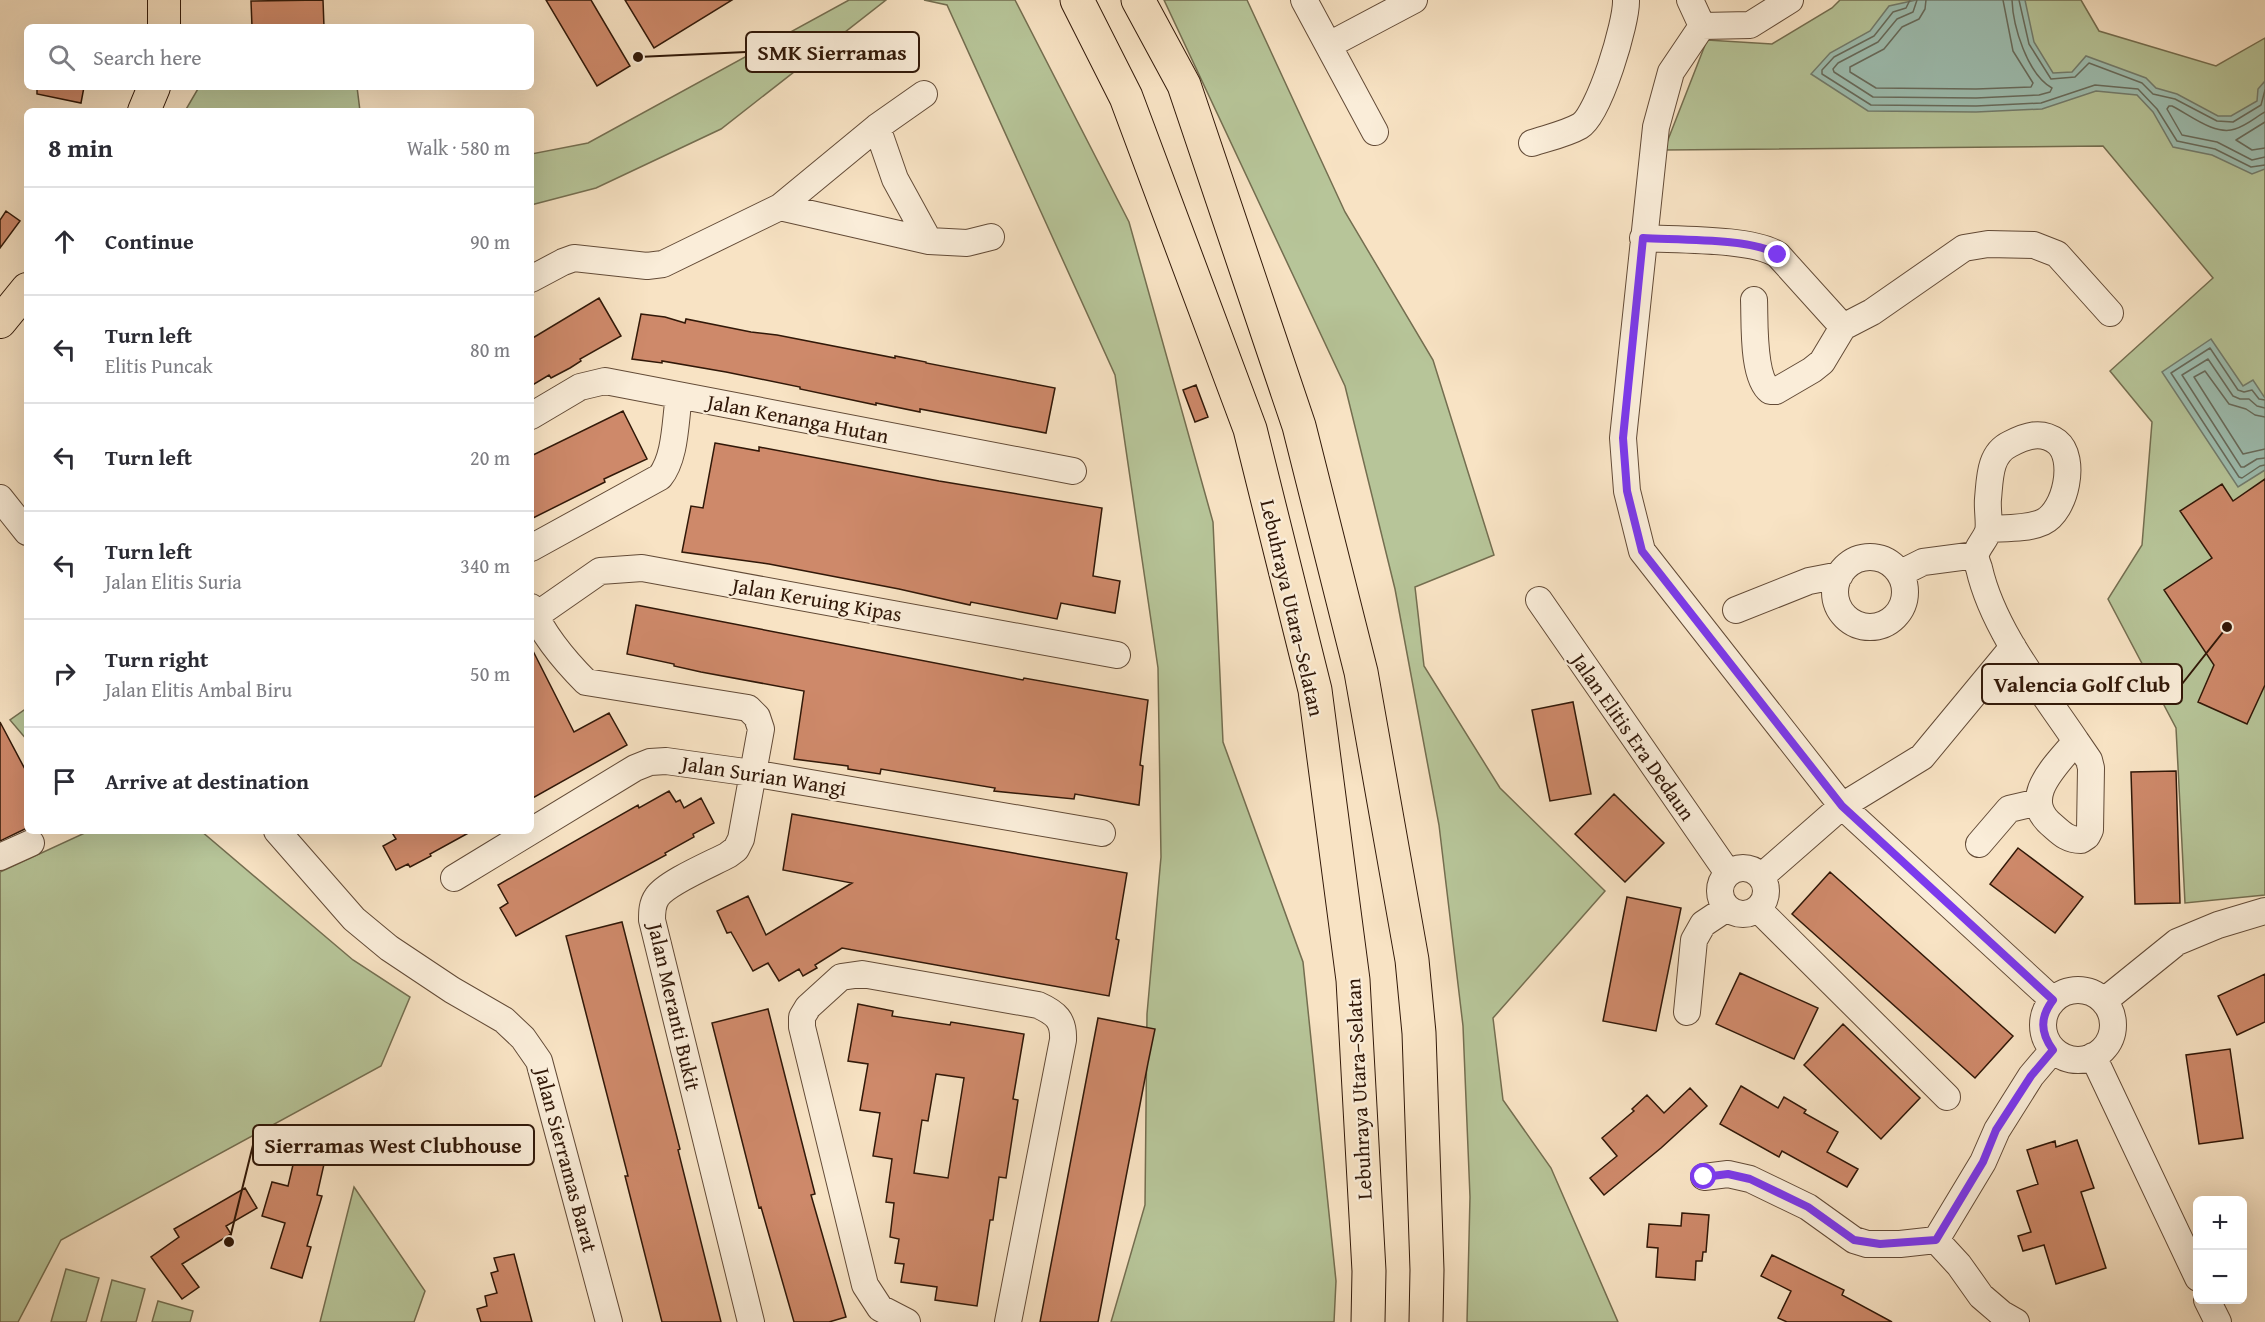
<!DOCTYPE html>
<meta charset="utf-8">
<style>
:root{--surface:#fff;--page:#f7f7f7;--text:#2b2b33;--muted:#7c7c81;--line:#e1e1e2}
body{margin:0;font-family:"Gentium Book Plus",serif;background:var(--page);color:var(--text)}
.controls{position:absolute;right:18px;bottom:18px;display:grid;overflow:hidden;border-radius:9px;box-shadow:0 6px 24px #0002}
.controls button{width:54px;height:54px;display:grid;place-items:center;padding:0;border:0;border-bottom:2px solid var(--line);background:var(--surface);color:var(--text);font:30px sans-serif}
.stop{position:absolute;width:18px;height:18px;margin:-14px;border:4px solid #7c3aed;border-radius:50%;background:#fff}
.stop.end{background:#7c3aed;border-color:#fff;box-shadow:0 2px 6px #0008}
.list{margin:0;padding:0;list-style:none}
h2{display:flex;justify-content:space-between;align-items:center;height:78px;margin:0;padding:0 24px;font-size:26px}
h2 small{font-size:20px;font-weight:400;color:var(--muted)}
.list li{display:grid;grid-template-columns:39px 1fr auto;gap:18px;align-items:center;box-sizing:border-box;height:108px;padding:0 24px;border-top:2px solid var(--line)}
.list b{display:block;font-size:22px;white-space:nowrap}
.list p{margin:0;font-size:20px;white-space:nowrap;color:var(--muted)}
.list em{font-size:20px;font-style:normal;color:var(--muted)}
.icon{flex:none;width:33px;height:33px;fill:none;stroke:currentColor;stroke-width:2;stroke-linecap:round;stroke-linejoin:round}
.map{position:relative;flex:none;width:2265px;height:1322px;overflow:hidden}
.search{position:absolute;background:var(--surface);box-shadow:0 6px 24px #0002;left:24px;top:24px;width:510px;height:66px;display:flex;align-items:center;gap:15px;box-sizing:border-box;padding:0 21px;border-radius:9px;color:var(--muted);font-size:22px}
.panel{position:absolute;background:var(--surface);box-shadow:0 6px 24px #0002;left:24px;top:108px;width:510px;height:726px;border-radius:9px}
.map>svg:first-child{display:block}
</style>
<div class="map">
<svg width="2265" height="1322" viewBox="0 0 2265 1322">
<rect width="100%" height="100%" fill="#f8e3c4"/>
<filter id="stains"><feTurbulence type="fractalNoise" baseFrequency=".00333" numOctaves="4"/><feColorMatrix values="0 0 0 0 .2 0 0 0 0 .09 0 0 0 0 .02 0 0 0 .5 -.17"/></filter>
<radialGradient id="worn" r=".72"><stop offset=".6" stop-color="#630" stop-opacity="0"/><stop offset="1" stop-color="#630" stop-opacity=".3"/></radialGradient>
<path fill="#b7c599" stroke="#746e50" stroke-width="1.5" d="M849 0H886L721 129 596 188 531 205V154L588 143Z
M924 0H1015L1129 222 1213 522 1223 742 1303 962 1336 1281 1334 1322H1111L1145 1205 1147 1014 1161 857 1158 668 1115 375 947 5Z
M1164 0H1247L1345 212 1433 360 1494 555 1415 587 1424 666 1500 788 1605 891 1493 1018 1503 1100 1551 1168 1618 1322H1467L1470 1197 1463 1026 1439 825 1395 589 1345 386Z
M1840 0H2081L2099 31 2216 66 2265 38V895L2185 903 2176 728 2108 599 2142 545 2152 422 2110 371 2213 278 2103 146 1664 150 1707 40 1772 44 1832 8Z
M199 87H357L360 111H185Z
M27 708V740L10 720Z
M89 831H201L353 960 410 997 381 1066 61 1240 18 1322H0V872Z
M354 1187 425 1291 414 1322H320Z
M66 1269 99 1278 86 1322H51Z
M112 1280 145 1289 136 1322H101Z
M158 1301 193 1311 190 1322H152Z"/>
<path fill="#9dbeb1" stroke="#727c6d" stroke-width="1.5" d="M1916 0H2025L2034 42 2053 73 2072 72 2086 56 2146 78 2156 88 2177 94 2218 116H2231L2257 101 2258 89 2265 81V169L2252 174 2212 155 2173 147 2153 112 2137 95 2096 91 2042 109 1976 112 1868 111 1811 74 1830 53 1870 31 1889 6Z
M2211 339 2243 386 2253 380 2265 398V470L2238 487 2162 372Z"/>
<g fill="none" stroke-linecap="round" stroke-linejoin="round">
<path stroke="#676b5c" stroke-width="1.5" d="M1910 0 1906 8 1893 12 1874 36 1834 57 1822 70V74L1871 105 1976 106 2041 103 2095 85 2138 89 2157 109 2177 141 2215 149 2251 167 2265 165
M1917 0 1913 12 1897 19 1878 42 1838 63 1833 69 1834 72 1873 97 1976 98 2039 95 2050 92 2052 88C2027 74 2013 26 2012 0
M1926 0 1925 9 1919 19 1902 27 1884 49 1850 67V72L1876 88 1976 89 2031 87 2033 83 2013 51 2003 0
M2019 0 2029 44 2051 79 2075 77 2089 63 2142 83 2153 94 2175 99 2217 121 2233 122 2261 105 2265 90
M2265 112C2256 117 2246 126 2235 129 2215 136 2190 115 2172 106H2169L2167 109 2182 135 2217 142 2252 160 2265 157
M2265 122 2236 140 2252 150 2265 148
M2265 400 2259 399 2252 390 2244 392 2238 390 2210 348 2171 373 2239 477 2242 478 2260 466 2265 465
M2265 408 2257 406 2249 399H2240L2233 396 2208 359 2182 375 2241 467H2244L2257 459 2265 458
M2265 417 2255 415 2246 409 2229 404 2205 371 2194 377 2243 454 2265 449"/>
</g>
<path fill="#ce896a" stroke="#311808" stroke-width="1.5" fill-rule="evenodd" d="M323 0 324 27H252L251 1Z
M546 0H591L630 66 597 86Z
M625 0H732L654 48Z
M37 87H84L81 103 37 94Z
M6 211 20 221 0 248V220Z
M599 298 621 336 580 359 581 361 570 368 551 378 549 375 531 386V339Z
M641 314 665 317 685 323 686 319 751 332 777 335 895 358V356L926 362V363L1055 388 1046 433 920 409V412L876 403V405L800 389V387L726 372 662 361V363L632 359Z
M1196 385 1208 417 1195 422 1183 390Z
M623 411 647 459 604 479 605 482 531 519V456Z
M715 443 759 451V447L939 481 1102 508 1093 576 1120 581 1115 613 1061 603 1057 619 971 602 970 605 899 589 769 564 682 552 691 506 703 508Z
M2265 479V685L2247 724 2198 702 2214 665 2164 590 2212 558 2180 511 2222 484 2233 501Z
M636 605 1023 680 1024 678 1148 700 1140 765 1143 766 1139 805 1075 794 1074 799 994 791 995 788 881 769 880 774 848 769V766L794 759 804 691 701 672 674 666V664L627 654Z
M531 647 574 732 609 713 627 745 531 799Z
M1573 702 1591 794 1550 801 1532 710Z
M0 722 27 773V828L0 841Z
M2176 771 2180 903 2135 904 2131 772Z
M669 791 676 802 680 800 684 808 701 798 714 823 693 834 694 837 665 853 666 855 516 936 500 908 508 903 498 885 638 805 639 808Z
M1614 794 1664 843 1625 882 1575 834Z
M792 814 1127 873 1116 939 1119 940 1109 996 842 948 815 965 817 968 803 976 799 969 779 981 768 963 753 971 731 932 727 933 717 911 748 896 766 935 852 883 783 870Z
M391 831H472L430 854 431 856 410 867 408 864 396 870 383 846 396 839Z
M2018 848 2083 897 2055 933 1990 884Z
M1830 872 2013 1036 1975 1078 1792 914Z
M1627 897 1681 908 1656 1031 1603 1021Z
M622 922 680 1149 678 1150 721 1322H662L625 1176H628L566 936Z
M1740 973 1818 1008 1794 1059 1716 1024Z
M2265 974V1022L2237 1035 2218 996Z
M858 1004 893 1011 892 1016 950 1025 951 1022 1024 1034 1013 1099 1018 1100 1006 1178 999 1177 993 1220H990L977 1306 935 1300 937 1287 901 1282 904 1264 895 1263 899 1239 890 1237 894 1203 886 1202 892 1159 873 1156 880 1113 860 1110 868 1064 848 1061ZM936 1074 964 1078 948 1178 914 1173 922 1120 928 1121Z
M768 1009 815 1194 811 1195 846 1317 829 1322H794L761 1207 759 1208 712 1023Z
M1098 1018 1155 1029 1148 1063 1098 1322H1040Z
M1843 1024 1920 1098 1881 1139 1804 1065Z
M2230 1049 2243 1138 2199 1144 2186 1055Z
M1741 1086 1778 1108 1784 1097 1806 1110 1804 1113 1838 1132 1827 1152 1858 1169 1847 1187 1782 1151 1779 1157 1720 1124Z
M1690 1088 1707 1106 1661 1148 1604 1195 1590 1178 1617 1156 1602 1138 1634 1111 1632 1109 1647 1095 1664 1113Z
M346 1126 360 1144 343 1158 329 1142 317 1195 322 1196 307 1246 311 1247 302 1278 271 1268 285 1223 262 1216 272 1182 288 1186 297 1148 315 1152Z
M2077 1140 2094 1188 2081 1192 2106 1268 2056 1284 2044 1245 2023 1251 2018 1236 2031 1232 2017 1191 2038 1184 2027 1150 2055 1141 2056 1147Z
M245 1188 257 1208 226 1226 231 1234 182 1264 199 1287 182 1299 151 1257 179 1237 174 1229Z
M1682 1213 1709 1215 1706 1252H1703L1702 1261H1696L1695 1280 1656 1277 1658 1248 1647 1247 1649 1224 1681 1226Z
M514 1254 532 1322H481L477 1309 487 1306 485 1296 497 1293 491 1273 498 1271 494 1258Z
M1772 1255 1844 1290 1842 1295 1892 1322H1787L1778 1318 1791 1291 1761 1276Z"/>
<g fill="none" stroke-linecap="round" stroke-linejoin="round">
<defs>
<path id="minor" d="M1304 0 1375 132
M1690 0 1702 26
M1702 26 1671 72 1656 127 1623 438 1627 491 1642 551 1842 806 2053 1000
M1702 26 1750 25 1790 0
M1329 45 1414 0
M877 127 895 179 929 241
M1532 143C1547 138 1566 134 1580 126 1599 115 1627 22 1626 0
M780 207 929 241 967 243 991 237
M1643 238C1675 240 1754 238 1778 255L1843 327
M531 279 563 262 574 258 647 266 663 264 780 207 877 127 924 94
M1754 300C1755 322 1752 377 1770 391H1776L1812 370 1822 362 1843 327 1872 312 1964 248 1988 244 2034 245 2057 254 2110 313
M531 416 580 387 605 381 1073 471
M0 498 27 532
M1989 529C2006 528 2028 529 2043 522 2066 511 2077 458 2057 442 2041 430 2026 436 2010 444 1989 454 1990 479 1988 499 1987 508 1990 524 1988 531 1986 539 1977 547 1976 555 1975 558 1978 565 1979 568 1993 630 2041 689 2076 741
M531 548 660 477C676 457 675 421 679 396
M1835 592a35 35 0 1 1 70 0a35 35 0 1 1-70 0Z
M1901 573 1923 562 1976 555
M1539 600 1728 873
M531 607C543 634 565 661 586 682L748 708 757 717 761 729 741 839 736 849 728 855C711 864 666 883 657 897 652 904 652 912 652 920L751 1322
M1736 610 1809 581 1840 575
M531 619 600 571 642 568 1117 655
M2076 741 2089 760 2091 768 2090 830 2087 836 2081 840C2068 840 2062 834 2053 826 2018 798 2057 765 2076 741Z
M277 831 354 919 389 948 452 990 504 1020 523 1038 539 1061 609 1322
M1979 844 2009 809 2039 802
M0 857 31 843
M1720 891a23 23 0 1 1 46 0a23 23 0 1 1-46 0Z
M1762 876 1842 806 1922 757 2013 647
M454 878 635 768 650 762 666 761 752 773 1102 833
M1758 909 1947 1097
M2043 1025a35 35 0 1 1 70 0a35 35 0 1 1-70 0Z
M2104 1001 2177 942 2218 925 2265 911
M1687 1012 1694 940 1703 924 1727 908
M2093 1056 2198 1278
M1704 1177 1728 1174 1750 1179 1808 1207 1854 1240 1867 1244H1900L1936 1240 1959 1265 1981 1296 2002 1314 2016 1322
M1936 1240 1983 1162 1997 1130 2031 1076 2053 1050
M2207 1300 2218 1322
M907 1322 880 1308 865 1285 802 1027V1017L808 1007 841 977 862 974 1038 1005C1056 1013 1064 1020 1063 1040L1008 1322"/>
<path id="major" d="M164 27V0
M144 111 154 87
M0 322 27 289"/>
<path id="highway" d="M1077 0 1126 97 1250 429 1315 690 1353 980 1369 1271 1368 1322
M1138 0 1184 85 1299 426 1361 672 1412 960 1419 1033 1427 1270 1426 1322"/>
</defs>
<use href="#minor" stroke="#634b37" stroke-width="28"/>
<use href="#major" stroke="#311808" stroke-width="34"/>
<use href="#highway" stroke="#311808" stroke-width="35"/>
<use href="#minor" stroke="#faedd9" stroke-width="26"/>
<use href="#major" stroke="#f8e3c4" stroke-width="32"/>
<use href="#highway" stroke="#f8e3c4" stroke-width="33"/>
</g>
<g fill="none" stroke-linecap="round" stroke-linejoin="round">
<path stroke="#7c3aed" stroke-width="8" d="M1704 1177 1728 1174 1750 1179 1808 1207 1854 1240 1880 1244 1936 1240 1983 1162 1996 1130 2031 1076 2053 1050C2040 1032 2040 1017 2053 1000L1842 806 1642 551 1627 491 1623 438 1643 238C1675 240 1755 238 1778 255"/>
</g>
<g text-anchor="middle" stroke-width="4.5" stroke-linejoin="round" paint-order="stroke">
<g font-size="21" fill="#311808" stroke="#faedd9">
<text transform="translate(798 419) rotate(11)" y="7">Jalan Kenanga Hutan</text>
<text transform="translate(817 600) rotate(10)" y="7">Jalan Keruing Kipas</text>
<text transform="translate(1292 608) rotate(77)" y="7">Lebuhraya Utara–Selatan</text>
<text transform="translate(1633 737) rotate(55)" y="7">Jalan Elitis Era Dedaun</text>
<text transform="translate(764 776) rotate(9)" y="7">Jalan Surian Wangi</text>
<text transform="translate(674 1007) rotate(77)" y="7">Jalan Meranti Bukit</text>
<text transform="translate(1359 1089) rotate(-93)" y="7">Lebuhraya Utara–Selatan</text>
<text transform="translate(566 1160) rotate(75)" y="7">Jalan Sierramas Barat</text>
</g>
</g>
<path fill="none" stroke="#311808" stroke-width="2" d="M638 57L746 52M2227 627L2182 684M229 1242L253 1145"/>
<g fill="#311808" stroke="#faedd9" stroke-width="2">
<circle cx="638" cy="57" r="6"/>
<circle cx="2227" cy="627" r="6"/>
<circle cx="229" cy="1242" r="6"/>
</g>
<g fill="#faedd9" stroke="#311808" stroke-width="2">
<rect x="746" y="32" width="173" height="40" rx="6"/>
<rect x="1982" y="664" width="200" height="40" rx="6"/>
<rect x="253" y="1125" width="281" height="40" rx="6"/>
</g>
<g font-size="22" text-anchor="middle" font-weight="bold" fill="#311808">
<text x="832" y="60">SMK Sierramas</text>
<text x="2082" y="692">Valencia Golf Club</text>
<text x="393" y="1153">Sierramas West Clubhouse</text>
</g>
<rect width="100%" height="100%" filter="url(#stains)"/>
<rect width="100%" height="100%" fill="url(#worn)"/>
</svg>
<div class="controls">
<button>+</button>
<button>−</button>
</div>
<div class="stop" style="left:1704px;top:1177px"></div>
<div class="stop end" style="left:1778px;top:255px"></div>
<div class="search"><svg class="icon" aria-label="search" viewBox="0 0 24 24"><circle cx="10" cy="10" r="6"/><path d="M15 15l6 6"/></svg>Search here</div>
<section class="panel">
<h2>8 min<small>Walk · 580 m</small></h2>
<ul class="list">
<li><svg class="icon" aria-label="ahead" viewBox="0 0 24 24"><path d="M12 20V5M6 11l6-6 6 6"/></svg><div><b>Continue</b></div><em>90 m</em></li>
<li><svg class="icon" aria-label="left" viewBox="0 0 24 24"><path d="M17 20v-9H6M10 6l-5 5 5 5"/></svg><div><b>Turn left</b><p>Elitis Puncak</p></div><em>80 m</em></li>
<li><svg class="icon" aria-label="left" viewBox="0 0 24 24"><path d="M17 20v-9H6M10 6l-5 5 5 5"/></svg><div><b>Turn left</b></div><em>20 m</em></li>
<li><svg class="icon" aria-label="left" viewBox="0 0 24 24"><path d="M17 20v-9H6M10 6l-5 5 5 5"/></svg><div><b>Turn left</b><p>Jalan Elitis Suria</p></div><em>340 m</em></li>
<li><svg class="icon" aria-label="right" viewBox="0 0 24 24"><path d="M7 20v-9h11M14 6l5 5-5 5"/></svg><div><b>Turn right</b><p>Jalan Elitis Ambal Biru</p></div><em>50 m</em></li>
<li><svg class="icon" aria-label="arrive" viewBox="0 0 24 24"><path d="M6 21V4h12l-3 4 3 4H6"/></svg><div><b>Arrive at destination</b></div></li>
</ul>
</section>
</div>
